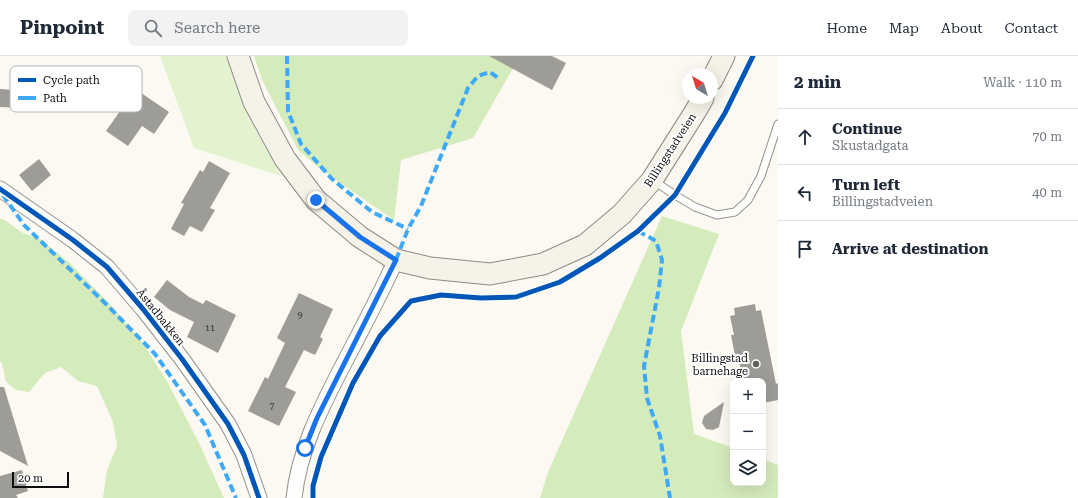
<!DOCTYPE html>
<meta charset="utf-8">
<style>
:root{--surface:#fff;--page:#f2f2f3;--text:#1f2937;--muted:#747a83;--line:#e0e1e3}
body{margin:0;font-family:"Roboto Serif",serif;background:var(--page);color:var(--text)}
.controls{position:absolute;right:12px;bottom:12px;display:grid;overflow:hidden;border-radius:8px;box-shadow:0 4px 16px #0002}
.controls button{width:36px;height:36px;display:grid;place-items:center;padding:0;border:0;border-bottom:1px solid var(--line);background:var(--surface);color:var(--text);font:20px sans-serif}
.compass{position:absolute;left:682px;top:12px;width:36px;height:36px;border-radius:50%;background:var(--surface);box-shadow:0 4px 16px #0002;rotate:322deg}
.scale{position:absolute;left:12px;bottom:10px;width:57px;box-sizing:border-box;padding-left:4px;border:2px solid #0d0d0d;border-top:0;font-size:11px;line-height:14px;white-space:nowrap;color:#0d0d0d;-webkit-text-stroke:3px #fff;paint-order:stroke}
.stop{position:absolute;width:12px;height:12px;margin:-9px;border:3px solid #1a73e8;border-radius:50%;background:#fff}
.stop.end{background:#1a73e8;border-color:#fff;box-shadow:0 1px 4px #0008}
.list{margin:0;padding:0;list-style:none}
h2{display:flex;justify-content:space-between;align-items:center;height:52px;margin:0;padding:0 16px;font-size:17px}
h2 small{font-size:13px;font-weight:400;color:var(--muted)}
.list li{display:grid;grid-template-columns:26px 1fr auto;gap:12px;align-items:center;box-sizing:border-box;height:56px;padding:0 16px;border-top:1px solid var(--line)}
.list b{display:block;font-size:15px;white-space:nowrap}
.list p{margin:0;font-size:13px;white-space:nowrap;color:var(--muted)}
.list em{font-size:13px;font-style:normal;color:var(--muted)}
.icon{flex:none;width:22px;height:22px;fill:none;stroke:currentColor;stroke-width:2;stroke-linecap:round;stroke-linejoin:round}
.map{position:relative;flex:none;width:778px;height:442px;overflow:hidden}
header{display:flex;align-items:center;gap:24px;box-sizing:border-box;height:56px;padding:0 20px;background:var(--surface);border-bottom:1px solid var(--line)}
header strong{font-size:19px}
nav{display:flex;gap:22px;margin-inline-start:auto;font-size:14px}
.search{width:280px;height:36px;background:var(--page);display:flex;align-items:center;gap:10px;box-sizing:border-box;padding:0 14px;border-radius:8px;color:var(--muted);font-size:15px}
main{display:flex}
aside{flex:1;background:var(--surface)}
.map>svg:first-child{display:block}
</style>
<header>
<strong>Pinpoint</strong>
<div class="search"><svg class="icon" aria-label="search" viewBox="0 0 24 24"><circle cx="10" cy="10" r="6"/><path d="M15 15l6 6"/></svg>Search here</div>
<nav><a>Home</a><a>Map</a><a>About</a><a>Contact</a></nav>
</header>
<main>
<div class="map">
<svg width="778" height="442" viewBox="0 0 778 442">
<rect width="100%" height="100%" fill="#fbf9f1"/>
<path fill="#e4f3cf" d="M160 0H226L251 65 281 120 194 92Z"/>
<path fill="#d4ebbc" d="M254 0H520L473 82 401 104 394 164 323 115 298 94 262 24Z
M662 160 719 178 681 275 694 378 733 392V427H763V403L778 409V442H540L548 416Z
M0 163H3L23 177 40 183 70 207 108 246 144 289 168 327 200 389 224 442H103L107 414 117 390 113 366 97 330 78 325 61 311 45 317 29 336 16 334 6 326 2 307 0 305Z"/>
<path fill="#9e9c97" d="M489 0H552L566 7 552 34Z
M131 30 169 56 154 78 142 70 128 90 106 75 120 55 116 53Z
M0 33 28 35 26 52 0 51Z
M39 103 51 119 32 135 19 119Z
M209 105 230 117 210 152 215 154 202 176 190 170 184 180 171 173 184 148 181 147 200 114 203 116Z
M167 224 189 241 203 248 206 244 236 259 218 297 187 281 194 266 170 254 154 241Z
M299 237 333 253 320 281 323 283 315 299 304 294 285 331 296 336 279 370 248 355 265 321 268 323 285 287 277 282Z
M755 248 756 255 761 254 776 328 778 327V344L763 347V325H743L739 305H736L731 279H734L730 260 735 259 734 252Z
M0 331H4L28 410 0 395Z
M724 346 719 371 713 374 706 373 702 367 704 360Z
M22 414 28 435 16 439 18 442H0V420Z"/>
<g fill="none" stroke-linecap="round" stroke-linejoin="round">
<defs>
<path id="lane" d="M654 125 675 139 695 151 717 159 735 156 748 144 761 120 778 68"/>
<path id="street" d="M0 133 73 184 107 211 143 253 182 303 228 368 244 399 259 442
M294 442C299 395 320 354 341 313 360 277 379 241 396 204"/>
<path id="secondary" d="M238 0 254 46 285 103 316 144 360 181 396 204 430 212 490 218 543 208 585 189 622 158 652 124 695 56 703 42
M712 24 724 0"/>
</defs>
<use href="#lane" stroke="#949390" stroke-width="9"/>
<use href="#street" stroke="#949390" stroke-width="17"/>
<use href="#secondary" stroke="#8b8a86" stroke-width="23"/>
<use href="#lane" stroke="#fefefd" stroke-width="7"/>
<use href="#street" stroke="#fefefd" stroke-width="15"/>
<use href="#secondary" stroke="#f5f3e8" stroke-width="21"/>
<path stroke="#3fa9f5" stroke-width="4" stroke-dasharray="8 4" stroke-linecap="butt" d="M287 0 288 55 301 88 332 123 372 156 408 173
M3 139 24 169 106 248 155 298 205 369 236 442
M638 175 656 185 662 204 659 232 644 310 647 342 660 380 670 442
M396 204 408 173 421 150 468 32 478 20 490 16 498 22"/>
<defs>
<path id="cycleway" d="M0 133 73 184 107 211 143 253 182 303 228 368 244 399 259 442
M313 442V430L321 401 353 327 380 280 411 245 441 239 481 242 516 241 560 226 600 202 638 175 675 139 725 57 753 0"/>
</defs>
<use href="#cycleway" stroke="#fff" stroke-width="8"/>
<use href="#cycleway" stroke="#0057b8" stroke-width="5"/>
</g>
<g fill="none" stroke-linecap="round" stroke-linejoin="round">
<path stroke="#1a73e8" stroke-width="5" d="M305 392 317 362 396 204 360 181 316 144"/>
</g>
<circle fill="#60605d" stroke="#fff" stroke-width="1.5" cx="756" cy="308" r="4"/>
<g text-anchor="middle" stroke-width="4" stroke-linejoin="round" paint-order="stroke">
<g font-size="9" fill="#313130">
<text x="300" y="262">9</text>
<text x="210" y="275">11</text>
<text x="272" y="353">7</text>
</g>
<g font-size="11" fill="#0d0d0d" stroke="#fff">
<text transform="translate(670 94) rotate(-57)" y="4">Billingstadveien</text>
<text transform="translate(161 261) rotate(51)" y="4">Åstadbakken</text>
</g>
<g font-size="11" fill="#0d0d0d" stroke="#fff" text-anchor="end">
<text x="748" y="306">Billingstad<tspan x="748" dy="13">barnehage</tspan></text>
</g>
</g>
<rect x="10" y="10" width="132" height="46" rx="6" fill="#fff" stroke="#b6b6b6" stroke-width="1"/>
<rect x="18" y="22" width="18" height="4" fill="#0057b8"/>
<rect x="18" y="40" width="18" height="4" fill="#3fa9f5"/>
<g font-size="11" fill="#0d0d0d">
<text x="43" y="28">Cycle path</text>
<text x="43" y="46">Path</text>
</g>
</svg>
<div class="controls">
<button>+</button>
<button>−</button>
<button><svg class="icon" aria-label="layers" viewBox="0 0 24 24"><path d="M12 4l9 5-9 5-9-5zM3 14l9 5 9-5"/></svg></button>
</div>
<svg class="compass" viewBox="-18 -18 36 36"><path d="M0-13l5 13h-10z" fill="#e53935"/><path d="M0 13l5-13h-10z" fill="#747a83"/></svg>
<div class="scale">20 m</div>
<div class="stop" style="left:305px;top:392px"></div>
<div class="stop end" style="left:316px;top:144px"></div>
</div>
<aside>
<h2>2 min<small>Walk · 110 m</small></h2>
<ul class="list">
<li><svg class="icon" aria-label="ahead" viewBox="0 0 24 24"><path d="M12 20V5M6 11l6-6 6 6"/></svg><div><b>Continue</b><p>Skustadgata</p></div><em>70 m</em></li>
<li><svg class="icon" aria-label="left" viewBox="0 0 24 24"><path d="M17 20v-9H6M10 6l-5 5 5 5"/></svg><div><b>Turn left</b><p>Billingstadveien</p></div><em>40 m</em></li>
<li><svg class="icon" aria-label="arrive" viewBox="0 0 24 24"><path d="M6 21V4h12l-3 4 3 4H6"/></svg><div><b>Arrive at destination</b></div></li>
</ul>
</aside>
</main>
